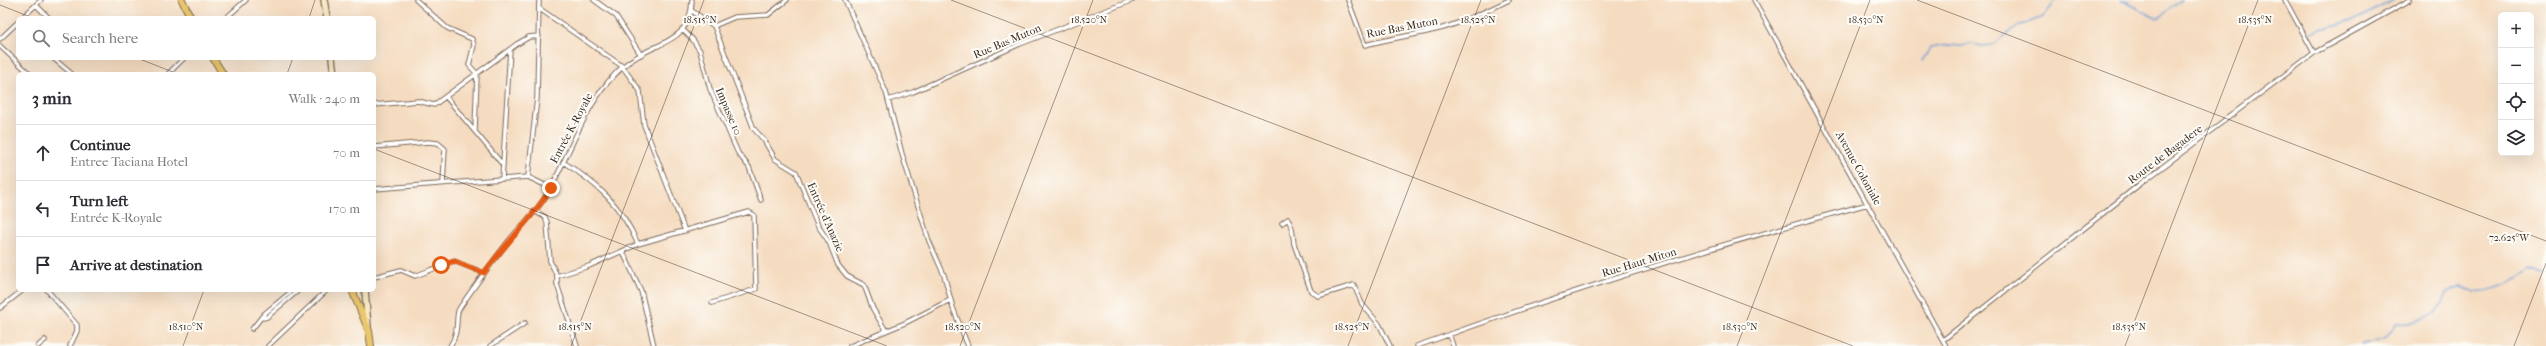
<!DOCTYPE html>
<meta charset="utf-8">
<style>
:root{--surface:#fff;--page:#f2f2f3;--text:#2b2b33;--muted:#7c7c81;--line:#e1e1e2}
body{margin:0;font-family:"IM FELL French Canon",serif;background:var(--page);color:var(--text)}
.controls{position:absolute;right:12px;top:12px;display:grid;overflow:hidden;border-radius:6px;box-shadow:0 4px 16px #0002}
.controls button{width:36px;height:36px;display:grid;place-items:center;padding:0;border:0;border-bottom:1px solid var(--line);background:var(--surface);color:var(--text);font:20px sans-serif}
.stop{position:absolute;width:12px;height:12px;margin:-9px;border:3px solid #ea580c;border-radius:50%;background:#fff}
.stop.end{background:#ea580c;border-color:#fff;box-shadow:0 1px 4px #0008}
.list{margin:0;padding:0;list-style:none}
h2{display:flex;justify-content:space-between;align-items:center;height:52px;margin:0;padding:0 16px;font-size:17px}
h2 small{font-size:13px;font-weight:400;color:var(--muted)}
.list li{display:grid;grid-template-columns:26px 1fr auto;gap:12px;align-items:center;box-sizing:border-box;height:56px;padding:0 16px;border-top:1px solid var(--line)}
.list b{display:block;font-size:15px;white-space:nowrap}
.list p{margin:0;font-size:13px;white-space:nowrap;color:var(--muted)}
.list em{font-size:13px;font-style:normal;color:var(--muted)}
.icon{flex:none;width:22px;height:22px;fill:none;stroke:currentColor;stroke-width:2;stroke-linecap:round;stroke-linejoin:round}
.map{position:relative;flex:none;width:2546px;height:346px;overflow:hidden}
.search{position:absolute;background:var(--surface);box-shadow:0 4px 16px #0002;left:16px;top:16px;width:360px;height:44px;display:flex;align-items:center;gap:10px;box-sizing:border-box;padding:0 14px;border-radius:6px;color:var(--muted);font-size:15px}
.panel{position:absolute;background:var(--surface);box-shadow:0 4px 16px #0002;left:16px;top:72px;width:360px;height:220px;border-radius:6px}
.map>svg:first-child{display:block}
</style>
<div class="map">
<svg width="2546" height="346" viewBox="0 0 2546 346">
<rect width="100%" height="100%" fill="#fdfcf7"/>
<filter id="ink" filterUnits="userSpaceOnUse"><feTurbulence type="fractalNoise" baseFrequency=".025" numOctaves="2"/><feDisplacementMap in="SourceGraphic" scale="8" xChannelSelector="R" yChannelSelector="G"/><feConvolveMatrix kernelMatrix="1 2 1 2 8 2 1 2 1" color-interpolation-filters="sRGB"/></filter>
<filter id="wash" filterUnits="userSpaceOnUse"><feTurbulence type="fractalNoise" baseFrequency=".012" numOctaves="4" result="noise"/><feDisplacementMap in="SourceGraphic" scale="16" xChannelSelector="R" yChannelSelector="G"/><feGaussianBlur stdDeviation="0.9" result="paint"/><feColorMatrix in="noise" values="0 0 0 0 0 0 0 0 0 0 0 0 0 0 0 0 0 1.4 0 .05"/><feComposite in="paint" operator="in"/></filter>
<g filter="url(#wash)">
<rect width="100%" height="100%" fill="#f5dcc0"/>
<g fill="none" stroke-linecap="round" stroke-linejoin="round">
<path stroke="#6c9fd7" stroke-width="1.5" d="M2121 0 2158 18 2181 0
M2307 33 2359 18 2394 0
M1922 61 1930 48 1948 45 1961 46 1973 44 1982 46 1992 45 2019 26 2043 17 2055 2 2061 0
M2361 346C2379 338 2387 346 2396 323 2410 324 2410 323 2421 319 2439 313 2438 311 2446 293L2461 287C2486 299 2511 283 2533 270L2546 276"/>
</g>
</g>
<g filter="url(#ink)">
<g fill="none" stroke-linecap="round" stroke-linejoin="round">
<defs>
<path id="street" d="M416 0 447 28 472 39 474 45 469 65 477 74 475 131
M594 0 616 16 641 55
M845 0 886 92 902 154 929 241 944 275 953 308 968 346
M1348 0 1365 45C1391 38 1417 35 1443 28 1466 21 1487 11 1509 0
M1754 0 1946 346
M2285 0 2314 53
M36 5 49 18
M540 9 622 66 640 91 644 125 685 231
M692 11 714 26 754 129 764 140 775 159 796 172 818 226 829 242 838 265 847 276 864 285 873 309 886 331
M22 18 41 0
M226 18 246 0
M714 26 735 17 768 15 787 0
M682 29 693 40 700 51 710 89 738 153 749 167 761 200
M0 39 18 22
M0 46 30 74
M53 58 72 74
M168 74 184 58
M446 97 503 165
M888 100 913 92 1020 44 1133 0
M374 105 418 101 434 105 517 44 529 37 539 36
M374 147 428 142 438 143 445 149 443 183
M563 162C598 184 621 205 638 244L749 212 754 215 756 289 712 303
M528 177 537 98 539 0
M502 179 510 50
M374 189 528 177 551 188
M536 212 545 217 547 222 550 261 557 276
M1282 223 1288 219 1292 228 1294 244 1311 291 1318 296 1354 285 1362 304 1379 324 1390 346
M623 252 641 291 654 346
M374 277 401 270 415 276 454 261 484 273
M47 290 77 325V331L70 346
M0 308 23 290
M263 318 267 317 299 290
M252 329 264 314 293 290
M1449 334 1453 346
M1943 340 2140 184 2314 53 2410 0
M38 346 45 340
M268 346 327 290
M450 346C460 332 455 315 459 309 475 285 493 261 511 238 523 224 536 212 546 196 568 159 580 116 608 82 616 73 624 64 635 58 661 41 691 41 692 0
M490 346 525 323
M577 346 557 284V276L589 266 638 244
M850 346 905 323 950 300
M1417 346C1566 292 1716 245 1868 204"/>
<path id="secondary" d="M324 0 327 18
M332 58 334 74
M365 290 368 327"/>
<path id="primary" d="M182 0 191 18
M213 58 223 74
M352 290 369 331 371 346"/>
</defs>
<use href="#street" stroke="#7c6857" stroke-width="5.5"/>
<use href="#secondary" stroke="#7c6857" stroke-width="8"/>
<use href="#primary" stroke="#7c6857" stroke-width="8"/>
<use href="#street" stroke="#fff" stroke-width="3.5"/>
<use href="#secondary" stroke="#f7e9c3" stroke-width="5.5"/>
<use href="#primary" stroke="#eac769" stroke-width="6"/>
</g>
</g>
<g fill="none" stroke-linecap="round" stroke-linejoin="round" filter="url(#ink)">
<path stroke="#ea580c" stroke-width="5" d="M441 265 454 261 484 273C505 243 533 219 551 188"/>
</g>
<path fill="none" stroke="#3b2a1e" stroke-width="1" stroke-opacity="0.45" d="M951 0 1853 346M1917 0 2546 241M0 5 33 18M309 18 315 0M137 58 178 74M287 74 293 58M374 149 887 346M183 346 204 290M571 346 704 0M960 346 1093 0M1348 346 1481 0M1737 346 1870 0M2125 346 2258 0M2514 346 2546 263"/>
<g text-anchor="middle" stroke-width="4" stroke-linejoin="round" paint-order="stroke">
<g font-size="11" fill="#3b2a1e" stroke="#fdfcf7">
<text transform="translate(1402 27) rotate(-11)" y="4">Rue Bas Muton</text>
<text transform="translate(1007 41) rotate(-23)" y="4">Rue Bas Muton</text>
<text transform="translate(729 111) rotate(67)" y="4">Impasse 10</text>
<text transform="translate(571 128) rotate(-62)" y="4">Entrée K-Royale</text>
<text transform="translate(2165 154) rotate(-37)" y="4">Route de Bagadere</text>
<text transform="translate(1859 168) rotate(61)" y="4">Avenue Coloniale</text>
<text transform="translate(826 217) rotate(66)" y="4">Entrée d'Anazie</text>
<text transform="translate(1639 262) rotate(-17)" y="4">Rue Haut Miton</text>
</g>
</g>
<g font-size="10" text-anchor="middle" fill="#3b2a1e" stroke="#fdfcf7" stroke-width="4" stroke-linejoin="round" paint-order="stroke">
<text x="700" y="23">18.515°N</text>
<text x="1089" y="23">18.520°N</text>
<text x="1478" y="23">18.525°N</text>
<text x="1866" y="23">18.530°N</text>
<text x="2255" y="23">18.535°N</text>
<text x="2509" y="241">72.625°W</text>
<text x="186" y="330">18.510°N</text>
<text x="575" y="330">18.515°N</text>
<text x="963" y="330">18.520°N</text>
<text x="1352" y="330">18.525°N</text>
<text x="1740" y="330">18.530°N</text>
<text x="2129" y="330">18.535°N</text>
</g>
</svg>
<div class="controls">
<button>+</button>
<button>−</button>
<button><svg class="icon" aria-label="locate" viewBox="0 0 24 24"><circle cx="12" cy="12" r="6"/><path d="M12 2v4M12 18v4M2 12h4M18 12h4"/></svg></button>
<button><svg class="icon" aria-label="layers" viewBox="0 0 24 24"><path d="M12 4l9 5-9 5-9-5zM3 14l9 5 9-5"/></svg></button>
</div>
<div class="stop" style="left:441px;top:265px"></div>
<div class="stop end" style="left:551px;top:188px"></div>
<div class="search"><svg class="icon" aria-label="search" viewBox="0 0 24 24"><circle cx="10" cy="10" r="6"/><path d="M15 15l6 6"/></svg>Search here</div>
<section class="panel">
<h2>3 min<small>Walk · 240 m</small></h2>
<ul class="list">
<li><svg class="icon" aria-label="ahead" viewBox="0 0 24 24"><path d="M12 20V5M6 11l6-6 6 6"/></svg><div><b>Continue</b><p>Entree Taciana Hotel</p></div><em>70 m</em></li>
<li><svg class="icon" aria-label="left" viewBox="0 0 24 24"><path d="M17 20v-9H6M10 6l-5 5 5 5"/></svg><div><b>Turn left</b><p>Entrée K-Royale</p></div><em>170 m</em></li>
<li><svg class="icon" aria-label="arrive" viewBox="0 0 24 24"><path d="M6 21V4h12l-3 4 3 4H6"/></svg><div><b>Arrive at destination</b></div></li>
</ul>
</section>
</div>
